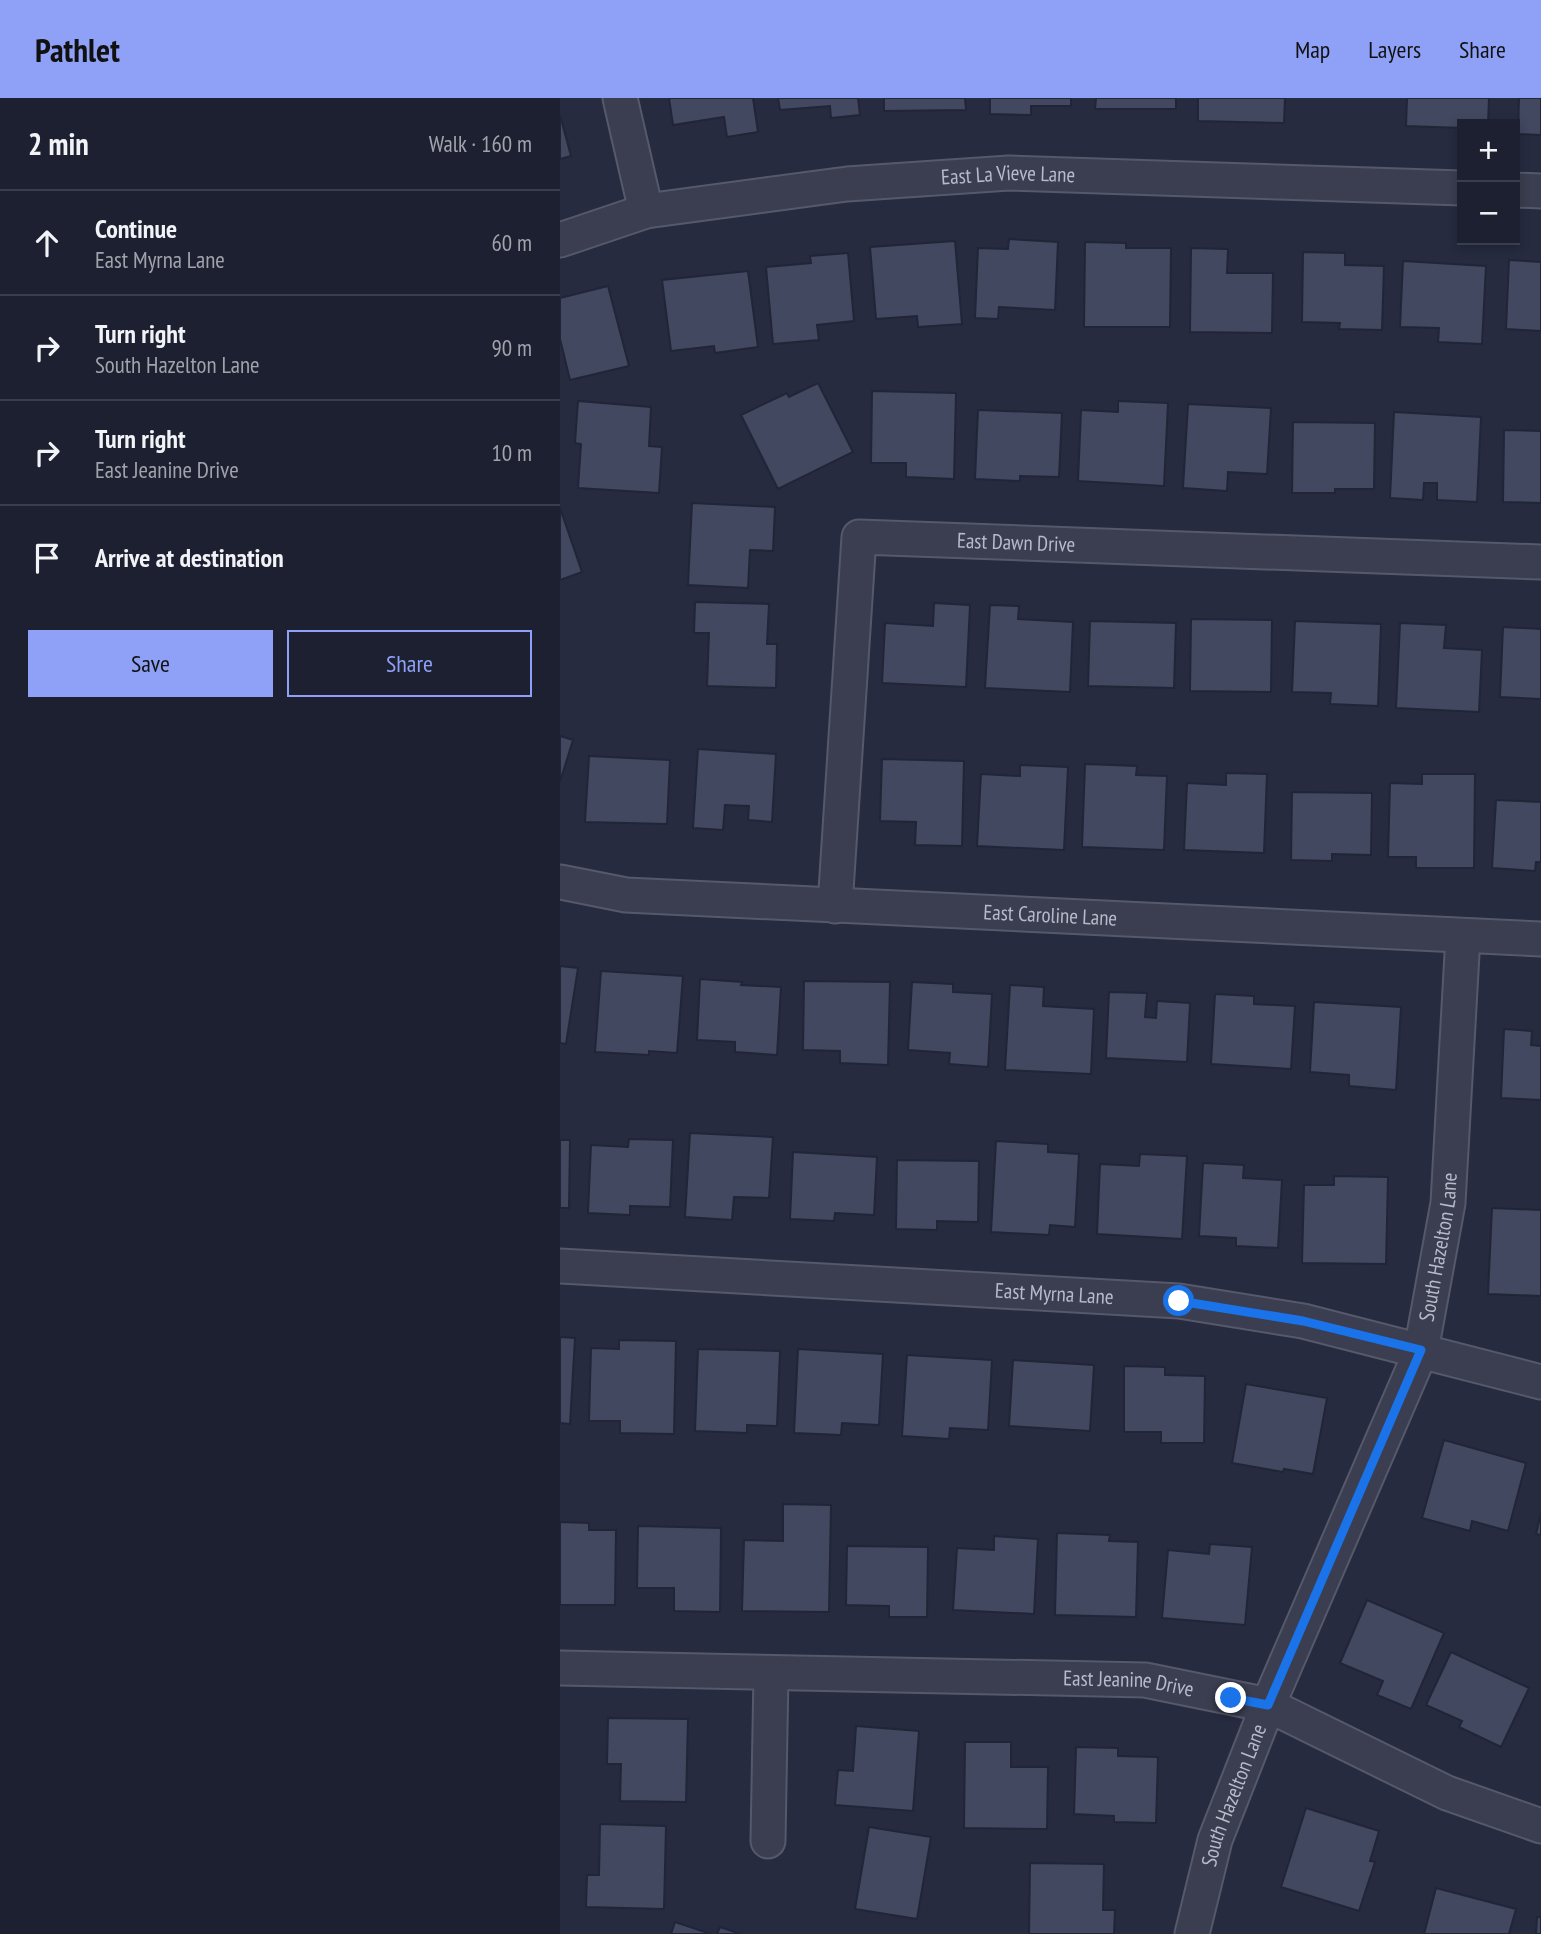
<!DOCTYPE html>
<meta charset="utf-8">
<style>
:root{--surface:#1c2030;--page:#292d3c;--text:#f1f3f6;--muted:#a0a3ab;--line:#3a3e4c;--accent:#8fa1f7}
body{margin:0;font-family:"PT Sans Narrow",sans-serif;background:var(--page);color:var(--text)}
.controls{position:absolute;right:21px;top:21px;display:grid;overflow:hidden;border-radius:0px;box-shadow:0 4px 10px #0003}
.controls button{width:63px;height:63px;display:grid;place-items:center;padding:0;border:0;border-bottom:2px solid var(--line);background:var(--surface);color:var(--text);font:35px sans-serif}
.stop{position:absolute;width:21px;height:21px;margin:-16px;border:5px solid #1a73e8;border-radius:50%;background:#fff}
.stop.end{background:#1a73e8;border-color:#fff;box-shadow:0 2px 7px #0008}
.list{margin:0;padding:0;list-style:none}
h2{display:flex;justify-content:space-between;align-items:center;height:91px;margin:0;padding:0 28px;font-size:30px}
h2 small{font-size:23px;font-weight:400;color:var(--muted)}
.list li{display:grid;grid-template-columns:46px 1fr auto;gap:21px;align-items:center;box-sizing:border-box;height:105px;padding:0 28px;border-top:2px solid var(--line)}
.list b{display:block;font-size:26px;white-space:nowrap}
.list p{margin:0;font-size:23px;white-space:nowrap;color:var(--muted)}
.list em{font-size:23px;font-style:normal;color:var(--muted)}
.actions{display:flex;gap:14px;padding:21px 28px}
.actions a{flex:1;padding:16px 0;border:2px solid var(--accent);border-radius:0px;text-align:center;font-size:24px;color:var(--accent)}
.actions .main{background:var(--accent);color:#111}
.icon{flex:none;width:38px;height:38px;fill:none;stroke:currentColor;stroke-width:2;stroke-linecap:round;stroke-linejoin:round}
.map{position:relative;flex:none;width:981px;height:1836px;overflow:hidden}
header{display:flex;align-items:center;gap:42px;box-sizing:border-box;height:98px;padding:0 35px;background:var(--accent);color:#111}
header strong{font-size:33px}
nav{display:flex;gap:38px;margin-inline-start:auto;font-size:24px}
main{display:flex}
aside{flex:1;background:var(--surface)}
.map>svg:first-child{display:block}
</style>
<header>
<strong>Pathlet</strong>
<nav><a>Map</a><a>Layers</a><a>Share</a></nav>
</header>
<main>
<aside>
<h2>2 min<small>Walk · 160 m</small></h2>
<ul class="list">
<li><svg class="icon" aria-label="ahead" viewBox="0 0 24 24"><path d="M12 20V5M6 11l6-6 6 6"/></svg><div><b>Continue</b><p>East Myrna Lane</p></div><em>60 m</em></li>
<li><svg class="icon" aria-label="right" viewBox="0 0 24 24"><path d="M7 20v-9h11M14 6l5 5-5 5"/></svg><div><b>Turn right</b><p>South Hazelton Lane</p></div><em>90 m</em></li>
<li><svg class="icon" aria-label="right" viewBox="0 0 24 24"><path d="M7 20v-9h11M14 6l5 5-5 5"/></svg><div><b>Turn right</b><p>East Jeanine Drive</p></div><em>10 m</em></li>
<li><svg class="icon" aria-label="arrive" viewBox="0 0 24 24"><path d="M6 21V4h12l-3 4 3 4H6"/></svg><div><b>Arrive at destination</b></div></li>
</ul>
<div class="actions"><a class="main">Save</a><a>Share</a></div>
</aside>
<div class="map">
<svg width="981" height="1836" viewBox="0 0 981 1836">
<rect width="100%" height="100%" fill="#262b40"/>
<path fill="#424860" stroke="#212537" stroke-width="2" d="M109 0H193L198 34 167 39 164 19 113 27Z
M218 0H298L300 17 271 20 270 8 220 12Z
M324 0H405L406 12 324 13Z
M430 0H511V8H471V17L430 16Z
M536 0H616V11H535Z
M638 0H725L724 25 638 23Z
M847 0H929L928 26H902V30L846 28Z
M959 0H981V37L958 36Z
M0 17 11 58 0 61Z
M449 141 498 144 495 212 439 209 438 221 415 220 418 150 448 151Z
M395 143 402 226 358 229 357 218 316 221 310 149Z
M525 144 566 145V150H611L610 229H524Z
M631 150 668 151 667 175H713L712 235 630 234Z
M743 154 785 155V167L824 168 822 232 779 231 780 225 742 224Z
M288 155 294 223 257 227 259 242 213 246 206 169 251 165 250 158Z
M949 162 981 164V233L946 231Z
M843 163 926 168 922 246 878 244 879 230 840 229Z
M188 173 198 249 155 255 154 248 111 253 102 182Z
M48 188 69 268 10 282 0 241V200Z
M258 285 293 354 218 391 181 317 227 295 229 299Z
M312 293 396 295 394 381 346 379V365H311Z
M18 303 91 309 89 348 102 349 99 395 18 390 21 346 15 345Z
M558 303 608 305 604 388 518 383 521 312 558 314Z
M628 306 711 310 707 376 668 374 667 393 623 390Z
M418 312 502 315 499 379 460 378V383L415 381Z
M834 314 921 319 917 404 877 402V385H864L863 402 830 400Z
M733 324 815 325 814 391H775V395H732Z
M944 332 981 333V405L943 404Z
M132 405 215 409 213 453 190 452 188 490 128 487Z
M0 410 22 474 0 482Z
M135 504 209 506 207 546H217L216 590 147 588 149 535H134Z
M374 505 410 507 406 589 322 585 325 525 373 528Z
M430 507 459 508 458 521 513 524 510 594 425 590Z
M631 521 712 522 711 594 630 593Z
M530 523 616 525 614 590 528 588Z
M735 523 821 526 818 608 770 606 771 595 732 594Z
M840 525 886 527 884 550 922 552 919 614 836 610Z
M943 529 981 531V601L940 599Z
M0 638 13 642 0 684Z
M138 651 216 656 212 724 188 722 189 708 165 707 163 732 133 730Z
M29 658 110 662 107 726 25 724Z
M322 661 404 663 402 748 355 747 356 724 320 723Z
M525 666 577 668 576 677 607 678 604 752 522 749Z
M460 667 508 669 504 752 417 748 421 676 460 678Z
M666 675 707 676 704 755 624 752 627 685 666 687Z
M862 676H915L914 770H856V759H828L830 685 862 686Z
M732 694 812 695 811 757 772 756V763L731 762Z
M936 702 981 704V764H976L975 773 932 770Z
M0 868 18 870 6 946 0 945Z
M41 873 123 878 117 955 89 953V957L35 954Z
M140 881 182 884 181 887 221 889 217 957 175 954V944L137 942Z
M244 883 330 884 328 967 280 965V953L243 952Z
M352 884 393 886V894L432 896 428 969 389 966 390 955 348 952Z
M450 887 484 889 483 908 534 911 531 976 445 972Z
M549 894 587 895 585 919 596 920 597 903 630 905 627 964 546 960Z
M655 896 694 898V906L735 908 731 971 651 966Z
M754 904 841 909 836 992 789 988V977L750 974Z
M944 931 972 933 971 947 981 948V1002L941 1000Z
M130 1035 213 1039 209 1100 174 1099 172 1122 125 1119Z
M69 1041 113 1042 110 1109 70 1108V1117L28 1115 31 1047 68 1049Z
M0 1042H10L9 1110H0Z
M436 1043 488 1046V1054L519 1056 515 1129 490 1127 489 1137 431 1134Z
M233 1054 317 1059 314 1117 275 1115 274 1123 230 1121Z
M580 1056 627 1058 622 1141 537 1136 540 1066 579 1068Z
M337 1062 419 1063 418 1124 377 1123V1132L336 1131Z
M643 1065 684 1067 683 1080 722 1082 718 1150 676 1148V1140L639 1138Z
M774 1078 828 1079 826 1166 742 1165 744 1087H774Z
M932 1110 981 1112V1198L928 1196Z
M0 1239 15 1240 10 1326 0 1325Z
M59 1242 116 1243 114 1336 60 1335V1323H29L31 1250 59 1251Z
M138 1251 220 1253 217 1328 187 1327V1335L135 1333Z
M238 1251 323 1256 319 1327 282 1325 281 1337 234 1335Z
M347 1257 432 1262 428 1332 390 1330 389 1341 342 1338Z
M453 1262 534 1267 530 1333 449 1328Z
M564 1268 605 1269V1277L645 1278 644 1345H601V1334H564Z
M686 1286 767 1300 753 1376 724 1371 723 1374 672 1365Z
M884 1342 966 1365 948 1433 912 1423 910 1433 862 1420Z
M223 1406 271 1407 269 1514 182 1513 184 1442 223 1443Z
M981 1415V1437L976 1436Z
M0 1424 29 1425V1432H56L55 1507H0Z
M78 1428 161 1430 160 1514 114 1513V1490H77Z
M497 1435 550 1437 549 1443 578 1444 576 1519 495 1517Z
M434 1438 478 1441 474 1516 393 1512 397 1450 434 1452Z
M650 1446 692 1449 685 1527 602 1520 608 1452 649 1456Z
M287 1448 368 1449 367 1519H329V1508L286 1507Z
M807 1502 884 1535 851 1611 817 1597 823 1583 780 1565Z
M891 1554 969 1590 941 1649 899 1629 902 1623 866 1607Z
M48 1620 128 1621 126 1704 60 1703 61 1666H47Z
M296 1628 359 1633 353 1713 275 1707 278 1672 293 1673Z
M405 1644H451V1669H488L487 1731 404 1730Z
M516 1649 558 1650V1658L598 1659 596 1725 554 1724V1718L514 1716Z
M746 1710 819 1733 810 1763 815 1764 799 1813 721 1789Z
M40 1726 106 1728 104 1811 26 1809 27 1777H39Z
M309 1729 371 1739 357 1821 295 1811Z
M470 1765 544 1766 543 1812H555L554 1836H469Z
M876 1790 956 1811 949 1836H864Z
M977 1819H981V1836H976Z
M115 1824 151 1836H111Z
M160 1829 181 1836H157Z"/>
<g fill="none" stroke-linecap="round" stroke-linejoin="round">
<defs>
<g id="minor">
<path d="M60 0 86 113"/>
<path d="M955 92 981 93"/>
<path id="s1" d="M0 142 86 113 287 86 449 75 902 90"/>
<path id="s2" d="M0 784 66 797 981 841"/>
<path id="s3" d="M275 808 299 439 981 464"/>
<path id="s4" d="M0 1168 619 1203 743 1223 981 1284"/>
<path id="s5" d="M0 1570 585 1582 708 1607 887 1695 981 1728"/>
<path d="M208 1743 211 1576"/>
<path id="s6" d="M632 1836 655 1742 708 1607 861 1253 888 1105 903 838"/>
</g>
</defs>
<use href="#minor" stroke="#55596a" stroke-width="37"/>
<use href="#minor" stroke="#3a3e50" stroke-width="33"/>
</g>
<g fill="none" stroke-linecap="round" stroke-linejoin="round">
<path stroke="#1a73e8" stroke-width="9" d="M619 1203 743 1223 861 1252 708 1607 671 1600"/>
</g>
<g text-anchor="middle" stroke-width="5" stroke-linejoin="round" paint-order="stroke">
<g font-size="21" fill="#b6baca" stroke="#1e2335">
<text dy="7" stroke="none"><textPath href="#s1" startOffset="455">East La Vieve Lane</textPath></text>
<text dy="7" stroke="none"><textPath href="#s3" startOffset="527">East Dawn Drive</textPath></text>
<text dy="7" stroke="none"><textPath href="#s2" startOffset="492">East Caroline Lane</textPath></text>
<text dy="7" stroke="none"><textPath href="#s6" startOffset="733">South Hazelton Lane</textPath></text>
<text dy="7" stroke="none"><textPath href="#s4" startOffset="495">East Myrna Lane</textPath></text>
<text dy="7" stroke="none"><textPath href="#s5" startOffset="569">East Jeanine Drive</textPath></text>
<text dy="7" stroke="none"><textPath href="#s6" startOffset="145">South Hazelton Lane</textPath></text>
</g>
</g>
</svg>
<div class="controls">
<button>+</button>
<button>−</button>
</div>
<div class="stop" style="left:619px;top:1203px"></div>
<div class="stop end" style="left:671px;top:1600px"></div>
</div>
</main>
